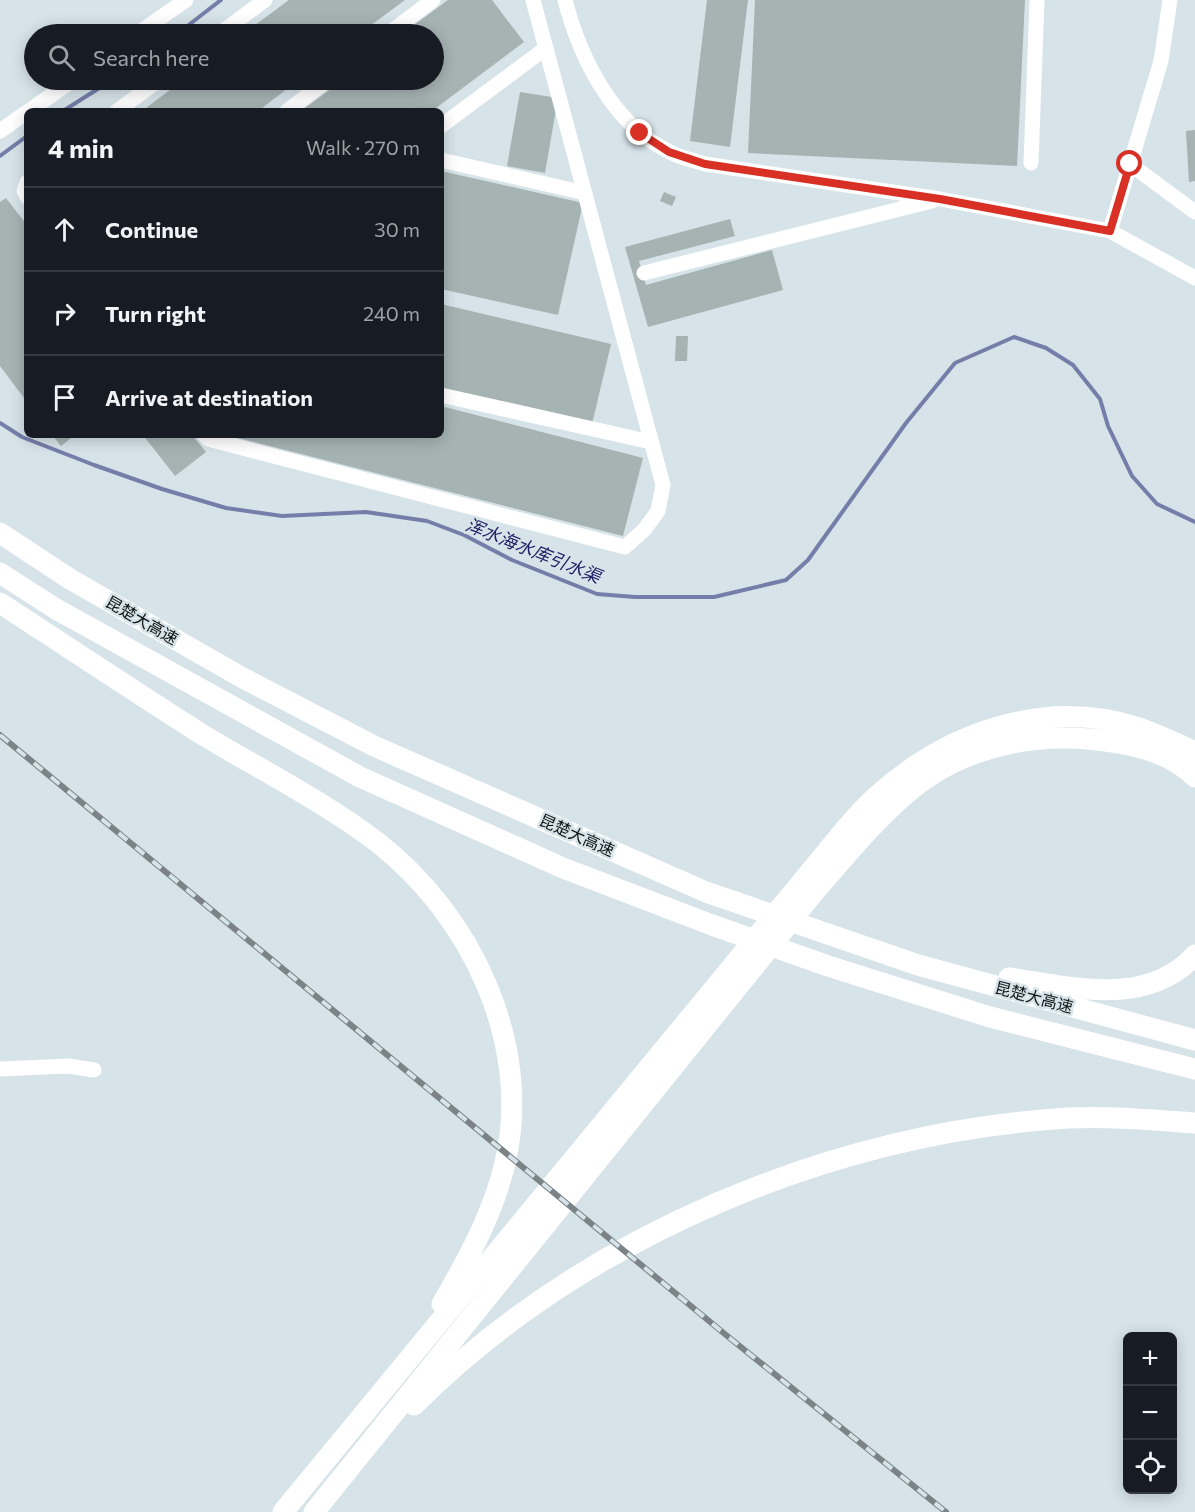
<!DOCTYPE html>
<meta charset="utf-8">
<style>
:root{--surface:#171b24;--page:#20242c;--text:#f1f3f6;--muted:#9ea1a6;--line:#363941}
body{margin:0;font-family:Commissioner,"Noto Sans SC",sans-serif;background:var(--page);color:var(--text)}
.controls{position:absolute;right:18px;bottom:18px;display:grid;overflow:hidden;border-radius:9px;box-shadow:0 3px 15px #0003}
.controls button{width:54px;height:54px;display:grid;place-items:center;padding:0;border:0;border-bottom:2px solid var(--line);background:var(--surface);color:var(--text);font:30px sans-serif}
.stop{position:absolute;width:18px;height:18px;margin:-14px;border:4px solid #d93025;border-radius:50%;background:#fff}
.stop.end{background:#d93025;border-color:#fff;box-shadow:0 2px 6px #0008}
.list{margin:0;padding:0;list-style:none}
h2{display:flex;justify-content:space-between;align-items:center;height:78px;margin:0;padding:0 24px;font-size:26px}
h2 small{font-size:20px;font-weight:400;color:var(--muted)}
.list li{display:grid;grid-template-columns:39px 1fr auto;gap:18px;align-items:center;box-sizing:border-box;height:84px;padding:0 24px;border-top:2px solid var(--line)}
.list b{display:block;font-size:22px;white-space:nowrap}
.list em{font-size:20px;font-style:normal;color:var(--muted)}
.icon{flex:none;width:33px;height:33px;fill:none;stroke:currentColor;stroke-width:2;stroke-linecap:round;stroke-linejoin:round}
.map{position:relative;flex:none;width:1195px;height:1512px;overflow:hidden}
.search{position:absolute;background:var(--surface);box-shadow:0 3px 15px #0003;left:24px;top:24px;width:420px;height:66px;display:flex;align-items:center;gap:15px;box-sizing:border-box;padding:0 21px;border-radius:33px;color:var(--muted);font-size:22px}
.panel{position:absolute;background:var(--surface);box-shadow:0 3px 15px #0003;left:24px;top:108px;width:420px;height:330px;border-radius:9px}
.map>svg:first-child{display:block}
</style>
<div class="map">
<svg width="1195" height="1512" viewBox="0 0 1195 1512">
<rect width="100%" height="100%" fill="#d6e3e8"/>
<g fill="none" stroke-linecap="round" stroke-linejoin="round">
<path stroke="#747ea9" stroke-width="4" d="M177 34 221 0
M63 111 112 80
M0 156 27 136
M0 423 22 437 94 465 162 489 226 508 282 516 366 512 427 521 464 535 512 560 597 594 635 597H714L786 580 808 560 906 423 955 363 1014 337 1046 348 1073 365 1100 399 1108 426 1132 476 1157 504 1195 522"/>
</g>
<path fill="#a5b3b2" d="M289 0H405L359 34H243Z
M448 0H492L524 42 432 111H301L343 80H434V34H402Z
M707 0H748L730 147 690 141Z
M755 0H1025L1017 166 748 153Z
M183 80H299L258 111H142Z
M520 92 558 98 545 173 507 166Z
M1195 130V181L1189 182 1186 131Z
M441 171 583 203 558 315 441 289Z
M664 192 676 197 672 206 660 201Z
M6 198 27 225V402L0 366V202Z
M730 219 735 236 639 261 646 285 772 250 783 290 648 327 625 247Z
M441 304 611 344 592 424 441 388Z
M676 336H688L687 361H675Z
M441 406 643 458 623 536 230 436 441 435Z
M52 435H75L61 446Z
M143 435H192L206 452 175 476Z"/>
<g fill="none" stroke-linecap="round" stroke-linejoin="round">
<path stroke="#fff" stroke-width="15" d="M565 0C580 58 613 125 670 152 680 158 693 160 705 164L940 199 1110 231 1195 278
M137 34 186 0
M219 34 265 0
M388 34 433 0
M29 111 73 80
M117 111 159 80
M287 111 328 80
M441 126 546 48
M0 131 27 112
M441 160 585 193
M1031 163 1037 0
M1130 164 1195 212
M27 182 24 191 27 197
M1110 231 1161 61 1170 0
M644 273 932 201
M441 395 651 442
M204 435 208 439 625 547 644 530 658 511 663 485 533 0
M0 1069 68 1066 94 1070"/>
<path stroke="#fff" stroke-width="21" d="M0 533 70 579 241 677 374 746 706 892 918 965 1195 1040
M0 573 56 609 360 777 563 868 712 925 828 966 990 1017 1195 1069
M0 603C68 647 135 692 203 735 261 770 323 801 377 842 471 915 533 1044 505 1163 493 1214 468 1259 442 1304
M1009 978C1071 987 1147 1008 1195 955
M414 1405C584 1236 831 1133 1068 1118 1110 1116 1153 1120 1195 1123
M283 1512 843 832C854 819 865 806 878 795 947 733 1044 698 1136 727 1157 734 1176 743 1195 752
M314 1512 815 891C844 858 872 823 906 794 958 748 1031 732 1098 740 1132 744 1170 752 1195 777"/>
<defs>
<path id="rail" d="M0 735 726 1335 946 1512"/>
</defs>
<use href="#rail" stroke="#7b8387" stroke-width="6"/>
<use href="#rail" stroke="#d6e3e8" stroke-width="4" stroke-dasharray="11" stroke-linecap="butt"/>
</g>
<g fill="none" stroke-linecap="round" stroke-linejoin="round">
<path stroke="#d93025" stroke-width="8" d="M640 133 669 152 705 164 940 199 1110 231 1130 164"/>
</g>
<g text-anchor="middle" stroke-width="5" stroke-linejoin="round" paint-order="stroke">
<g font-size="16" fill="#0f1315" stroke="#d6e3e8">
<text transform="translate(142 620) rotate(30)" y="6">昆楚大高速</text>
<text transform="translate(577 835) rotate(24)" y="6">昆楚大高速</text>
<text transform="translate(1034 997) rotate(15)" y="6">昆楚大高速</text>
</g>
<g font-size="18" font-style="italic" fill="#1d1e64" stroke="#d6e3e8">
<text transform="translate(533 551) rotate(22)" y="6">浑水海水库引水渠</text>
</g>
</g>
</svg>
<div class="controls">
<button>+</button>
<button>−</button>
<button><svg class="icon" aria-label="locate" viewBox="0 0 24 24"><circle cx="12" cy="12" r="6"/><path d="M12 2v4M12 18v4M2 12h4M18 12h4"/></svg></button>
</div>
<div class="stop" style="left:1130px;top:164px"></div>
<div class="stop end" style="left:640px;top:133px"></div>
<div class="search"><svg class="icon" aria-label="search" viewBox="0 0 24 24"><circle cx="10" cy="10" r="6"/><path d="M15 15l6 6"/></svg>Search here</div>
<section class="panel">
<h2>4 min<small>Walk · 270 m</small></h2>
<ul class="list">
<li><svg class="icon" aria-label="ahead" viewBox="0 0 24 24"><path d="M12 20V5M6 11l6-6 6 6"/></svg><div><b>Continue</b></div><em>30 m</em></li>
<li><svg class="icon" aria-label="right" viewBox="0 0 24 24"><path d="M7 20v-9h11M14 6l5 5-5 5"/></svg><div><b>Turn right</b></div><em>240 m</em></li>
<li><svg class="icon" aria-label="arrive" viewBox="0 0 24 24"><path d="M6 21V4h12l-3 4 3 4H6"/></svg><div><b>Arrive at destination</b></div></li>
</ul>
</section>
</div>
